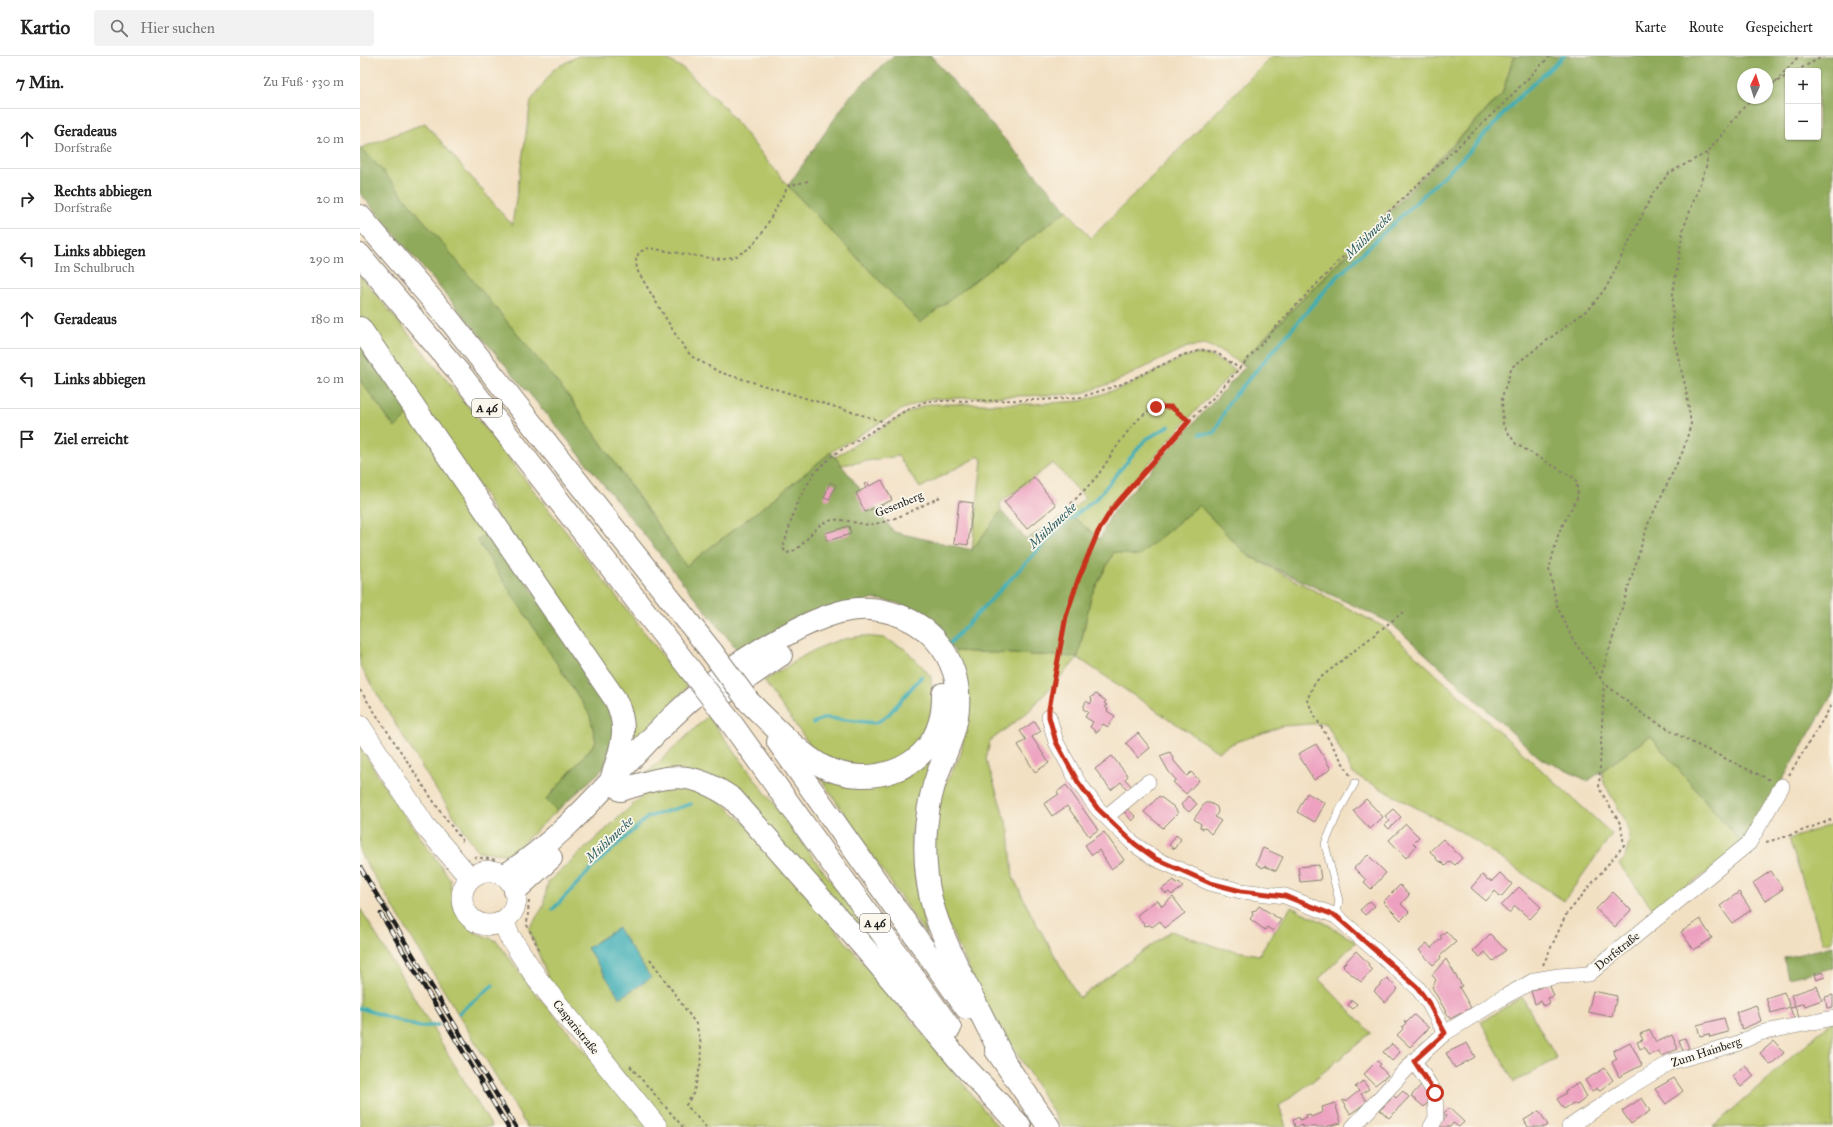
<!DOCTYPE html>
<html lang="de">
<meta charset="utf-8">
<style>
:root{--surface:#fff;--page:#f2f2f2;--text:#222;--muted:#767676;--line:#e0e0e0}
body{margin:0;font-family:"IM FELL Great Primer",serif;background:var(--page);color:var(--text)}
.controls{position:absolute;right:12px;top:12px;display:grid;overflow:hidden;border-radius:4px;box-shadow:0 1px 3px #0004}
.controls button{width:36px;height:36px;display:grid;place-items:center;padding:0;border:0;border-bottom:1px solid var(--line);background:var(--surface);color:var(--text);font:20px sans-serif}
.compass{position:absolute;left:1377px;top:12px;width:36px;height:36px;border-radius:50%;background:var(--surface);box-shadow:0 1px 3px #0004;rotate:4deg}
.stop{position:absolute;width:12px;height:12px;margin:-9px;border:3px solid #c8321e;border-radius:50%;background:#fff}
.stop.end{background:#c8321e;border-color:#fff;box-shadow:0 1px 4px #0008}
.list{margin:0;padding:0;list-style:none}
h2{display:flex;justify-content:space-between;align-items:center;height:52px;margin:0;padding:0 16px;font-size:17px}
h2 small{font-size:13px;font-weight:400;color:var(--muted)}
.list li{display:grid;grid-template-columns:26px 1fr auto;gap:12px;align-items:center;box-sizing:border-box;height:60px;padding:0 16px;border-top:1px solid var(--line)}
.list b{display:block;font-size:15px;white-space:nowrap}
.list p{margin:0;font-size:13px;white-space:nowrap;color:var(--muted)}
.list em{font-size:13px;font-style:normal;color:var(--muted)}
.icon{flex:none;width:22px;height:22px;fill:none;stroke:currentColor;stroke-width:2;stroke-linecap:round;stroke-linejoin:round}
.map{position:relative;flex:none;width:1473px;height:1071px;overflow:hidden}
header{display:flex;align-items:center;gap:24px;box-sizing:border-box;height:56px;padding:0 20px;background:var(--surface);border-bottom:1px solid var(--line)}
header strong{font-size:19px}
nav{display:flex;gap:22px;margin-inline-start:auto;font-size:14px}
.search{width:280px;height:36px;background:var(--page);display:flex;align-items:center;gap:10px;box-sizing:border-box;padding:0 14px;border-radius:4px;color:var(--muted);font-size:15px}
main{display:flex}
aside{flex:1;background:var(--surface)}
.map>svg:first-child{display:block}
</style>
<header>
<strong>Kartio</strong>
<div class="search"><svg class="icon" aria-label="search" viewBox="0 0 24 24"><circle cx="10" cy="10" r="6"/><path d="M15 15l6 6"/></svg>Hier suchen</div>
<nav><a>Karte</a><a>Route</a><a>Gespeichert</a></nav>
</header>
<main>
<aside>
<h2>7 Min.<small>Zu Fuß · 530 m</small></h2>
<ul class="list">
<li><svg class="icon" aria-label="ahead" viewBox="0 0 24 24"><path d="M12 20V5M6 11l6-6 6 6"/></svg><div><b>Geradeaus</b><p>Dorfstraße</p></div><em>20 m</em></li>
<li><svg class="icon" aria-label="right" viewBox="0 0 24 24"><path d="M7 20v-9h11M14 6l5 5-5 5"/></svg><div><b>Rechts abbiegen</b><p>Dorfstraße</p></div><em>20 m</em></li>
<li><svg class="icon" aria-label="left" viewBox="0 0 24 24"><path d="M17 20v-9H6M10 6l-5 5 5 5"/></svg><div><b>Links abbiegen</b><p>Im Schulbruch</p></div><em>290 m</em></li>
<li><svg class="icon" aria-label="ahead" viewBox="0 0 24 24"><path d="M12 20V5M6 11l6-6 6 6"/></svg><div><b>Geradeaus</b></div><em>180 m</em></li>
<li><svg class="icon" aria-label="left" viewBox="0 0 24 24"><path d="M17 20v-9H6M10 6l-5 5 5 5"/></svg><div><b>Links abbiegen</b></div><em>20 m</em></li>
<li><svg class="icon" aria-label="arrive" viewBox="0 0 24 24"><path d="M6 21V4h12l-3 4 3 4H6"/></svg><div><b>Ziel erreicht</b></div></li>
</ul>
</aside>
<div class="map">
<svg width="1473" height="1071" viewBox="0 0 1473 1071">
<rect width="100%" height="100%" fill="#fbf7ec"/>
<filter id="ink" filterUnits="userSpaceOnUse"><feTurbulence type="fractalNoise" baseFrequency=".025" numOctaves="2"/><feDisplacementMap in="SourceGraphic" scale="8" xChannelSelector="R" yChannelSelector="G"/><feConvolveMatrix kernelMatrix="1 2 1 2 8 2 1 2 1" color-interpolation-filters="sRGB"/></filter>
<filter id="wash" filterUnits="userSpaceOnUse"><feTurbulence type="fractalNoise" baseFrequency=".012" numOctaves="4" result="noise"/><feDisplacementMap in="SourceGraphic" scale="16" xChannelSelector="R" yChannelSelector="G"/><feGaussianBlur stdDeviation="0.9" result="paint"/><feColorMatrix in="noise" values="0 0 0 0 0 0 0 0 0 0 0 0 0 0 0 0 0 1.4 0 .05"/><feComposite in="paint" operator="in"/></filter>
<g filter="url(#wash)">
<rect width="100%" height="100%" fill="#f2e0c3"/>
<path fill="#b5c568" stroke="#687042" d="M218 0H301L324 13 364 51 428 130 560 266 707 154 731 182 912 0H1154L1142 38 880 307 861 295 846 289 827 291 755 326 720 338 569 343 543 353 471 396 419 439 326 510 210 342 1 92 65 67 152 169 171 45 194 13Z
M0 219 111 354 327 631 268 694 123 436 0 261Z
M836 298 849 299 875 314 825 366 742 462 735 479 708 457 725 442 693 407 640 447 641 455 612 494 622 404 619 400 560 432 538 400 482 409 475 401 545 358 568 348H673L720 345 767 330 824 301Z
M0 324 35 372 50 357 132 473 118 484 230 659 236 686 186 744 197 755 153 796 144 798 118 795 73 729 0 610Z
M839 449 887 499 1024 571 1252 778 1204 845 1100 775 993 718 966 667 923 670 871 688 858 696 718 602 668 656 630 685 626 703 649 775 653 821 671 858 719 942 811 875 860 892 899 899 931 851 965 867 996 886 959 923 1011 977 954 1024 919 1050 926 1071H702L620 937 579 848 571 788 581 737 601 698 610 644 594 595 718 601 731 540 754 496 778 500Z
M503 580 524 582 545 593 560 608 571 621 573 646 569 666 557 687 534 705 502 711 473 704 452 692 404 625C438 604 461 584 503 580Z
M348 660 566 953 382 745 283 721Z
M1290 680 1384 790 1338 823 1293 853 1259 808 1265 802 1270 782 1265 764 1244 727 1242 715Z
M0 690 30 739 90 823 94 853 114 876 137 885 171 932 290 1071H167L0 797Z
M578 691 561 738 551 779 556 825 566 879 455 714 510 730 549 720Z
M326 730 355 740 391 773 553 966 638 1071H307L190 927 169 873 183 851 188 826 290 733Z
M1473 768V885L1463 887 1429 783Z
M0 852 132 1071H0Z
M1162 941 1197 1003 1154 1026 1121 966Z
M1473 965V1071H1353L1471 966Z"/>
<path fill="#90aa5c" stroke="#56633c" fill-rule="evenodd" d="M533 0H571L707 154 560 267 428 130 491 39Z
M1154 0H1473V637L1384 790 1290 680 1228 725 1180 702 1031 567 887 499 839 449 778 500 754 496 731 540 718 601 594 595 571 566 557 555 537 547 516 543 462 552 431 564 379 596 189 361 0 137V91L22 114 210 342 326 510 419 439 471 396 534 476 612 494 641 455 666 483 708 457 740 483 749 463 754 454 886 310 880 307 1047 138 1142 38ZM1428 15H1458V81H1428ZM1383 18H1407V42H1383Z
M0 285 50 357 35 372 0 324Z
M132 473 258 665 244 712 197 755 186 744 236 686 230 659 117 484Z
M1473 890V912L1428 922 1424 902Z"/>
<path fill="#3cadb5" stroke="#2c6468" d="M258 872 291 922 260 942 227 892Z"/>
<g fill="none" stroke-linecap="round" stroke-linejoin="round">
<path stroke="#3cadb5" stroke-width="3.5" d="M840 378 854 377 869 346 975 223 1106 99 1161 39 1204 0
M590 587 701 470 737 442 785 384 809 370
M453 667 465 662 516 667 528 659 562 620
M193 853 235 809 288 761 331 748
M0 952 59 971 78 969
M99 957 133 929"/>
</g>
<g id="blocks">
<path fill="#eda0bf" d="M674 421 696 449 667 473 644 446Z
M522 424 532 444 505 456 496 437 506 432 504 428 508 427 509 430Z
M470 426 476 429 469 444 464 442Z
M599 445 613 447 608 489 594 487Z
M489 470 491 478 467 485 465 477Z
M736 638 746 645 744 647 747 649 745 651 748 653 747 655 755 660 748 671 743 668 738 676H735L734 674 730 671 733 666 725 661 728 656 723 653 726 645 730 648 732 645 731 641Z
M675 665 681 675 672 681 689 707 675 716 658 689 666 684 660 675Z
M778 677 790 692 778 702 766 687Z
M956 688 971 713 954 724 938 698Z
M810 696 814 705 826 719 827 720 831 716 839 724 826 738 813 726 816 724 809 716 800 700Z
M752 700 768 720 765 723 772 731 768 735 761 726 751 734 735 713Z
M706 729 738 774 729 780 707 750 692 760 684 748 699 738 697 736Z
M947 737 965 747 955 766 937 756Z
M799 740 814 751 818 757 803 772 784 756Z
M828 740 837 748 829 756 821 749Z
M1006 743 1023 761 1010 773 993 755Z
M845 747H850L857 751 858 756 855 761 861 765 851 778 845 772 843 773 840 771 841 768 834 763Z
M768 753 776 761 772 765 764 756Z
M1033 753 1041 761 1029 773 1025 769 1030 765 1025 760Z
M1046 768 1059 781 1053 787 1056 790 1046 802 1029 784Z
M744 776 764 804 751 813 739 794 732 799 725 789Z
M816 779 821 783 814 793 809 789Z
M1083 783 1102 802 1095 809 1090 805 1085 810 1080 805 1079 806 1070 795Z
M903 792 923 801 916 815 904 810 903 812 896 808Z
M1008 799 1026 817 1011 833 1004 826 1006 824 994 812Z
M959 809 961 824 940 826 938 811Z
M1411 815 1423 833 1405 845 1393 827Z
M1140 817 1152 828 1141 841 1135 835 1126 845 1111 832 1122 819 1128 824H1131V826Z
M814 824 817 828 819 826 823 831 812 839 809 836 806 838 802 833Z
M1040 829 1049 839 1041 848 1049 856 1041 864 1023 846Z
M1159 831 1181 851 1170 863 1155 850 1149 857 1141 850Z
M1253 836 1271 854 1255 871 1236 853Z
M1379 836 1391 854 1372 867 1360 850Z
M813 841 825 857 805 872 800 865 792 871 790 869 785 870 777 859 797 844 802 850Z
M1010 845 1015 850 1005 859 1000 854Z
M899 850 921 864 913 875 907 871 905 874 890 863 893 859 892 855 896 854Z
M1340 863 1352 882 1334 894 1321 876Z
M1086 875 1096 886 1080 900 1081 902 1073 909 1059 894 1067 887 1071 892 1082 882 1080 880Z
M1130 878 1146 894 1133 905 1125 896 1120 901 1113 895Z
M996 895 1009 908 1008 910 1012 914 1001 926 984 912 983 909Z
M1086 903 1102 930 1099 931 1111 952 1090 963 1072 931 1076 924 1072 919Z
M1463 916 1465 921 1456 924 1454 919Z
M1027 922 1038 933 1025 947 1014 935Z
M1189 928 1194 940 1188 942 1190 947 1183 950 1181 945 1175 948 1171 935Z
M1457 930 1462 944 1445 950 1444 947 1435 950 1431 939Z
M1233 935 1257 940 1252 961 1228 956Z
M1424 936 1430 951 1411 957 1406 942Z
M1473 939V951L1467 952 1465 941Z
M992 944 997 948 993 953 988 949Z
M1396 949 1401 965 1382 973 1376 956Z
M1435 951 1439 961 1434 962 1430 952Z
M1054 959 1069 972 1050 991 1037 979 1043 973 1042 971 1046 967 1044 965 1047 966Z
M1364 962 1368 976 1350 981 1349 978 1340 980 1337 969Z
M1290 974 1296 986 1312 979 1318 993 1301 1000 1299 995 1288 999 1284 991 1280 993 1277 986 1283 984 1280 978Z
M1325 982 1329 992 1323 995 1319 984Z
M1414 985 1424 997 1410 1009 1400 997Z
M1270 986 1282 1009 1259 1021 1252 1006 1257 1003 1253 995Z
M1107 987 1115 1001 1095 1012 1086 997Z
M1032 988 1040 996 1032 1005 1023 996Z
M1017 1005 1021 1008 1019 1010 1028 1019 1015 1029 1004 1018Z
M1385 1009 1394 1020 1381 1031 1372 1020Z
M1245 1012 1253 1024 1239 1035 1237 1032 1232 1035 1225 1024Z
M1314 1022 1323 1035 1306 1048 1295 1033Z
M1003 1025 1009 1033 1001 1038 1007 1046 990 1058 982 1045 984 1044 985 1046 999 1035 995 1031Z
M1219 1026 1227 1041 1217 1049 1213 1047 1204 1053 1197 1043 1206 1037 1205 1035Z
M1061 1029 1074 1040 1064 1051 1051 1040Z
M1043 1035 1049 1041 1029 1062 1020 1054 1034 1040 1036 1042Z
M1282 1042 1290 1055 1271 1068 1262 1055Z
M975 1047 981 1067 965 1071H942V1069L935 1071 933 1064 939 1061 940 1064 947 1061 946 1059 950 1058 951 1061 963 1056 962 1051Z
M1089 1052 1104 1066 1099 1071 1093 1067 1090 1071H1079L1086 1060 1083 1058Z
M1179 1055 1188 1069 1185 1071H1168L1164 1064Z"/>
</g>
</g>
<g filter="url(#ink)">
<use href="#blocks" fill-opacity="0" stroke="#877e70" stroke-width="1"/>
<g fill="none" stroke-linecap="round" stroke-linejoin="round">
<defs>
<path id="service" d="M976 860 979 845 965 788 978 757 995 727"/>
<path id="minor" d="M689 661 696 686 718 726 738 753 775 789 796 803 850 827 881 835 925 840 976 860 1057 931 1068 946 1085 977
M746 761 788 726
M1054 1005 1075 1037 1076 1062 1071 1071
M993 1071 1054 1005 1085 977 1142 942 1175 924 1199 920 1229 918 1389 787 1422 730
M1209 1071 1263 1035 1311 1006 1376 988 1400 977 1473 962"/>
<path id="secondary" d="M0 670 65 770 110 822
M102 842a27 27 0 1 1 54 0a27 27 0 1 1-54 0Z
M143 865 150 881 178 924 297 1071"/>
<path id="motorway" d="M0 160 88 262 352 596
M0 199 101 319 329 612
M0 272 255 643C270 672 261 692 252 721
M362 639 421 599
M389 646C411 667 436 695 462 710 506 733 567 716 580 665 583 656 583 647 583 638
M369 664 590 972
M418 686 606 952
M261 734C309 719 329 712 373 743L502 889 605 1011 660 1070
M145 819C232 764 285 671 370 613 402 592 443 566 480 556 513 547 552 558 575 583 592 602 600 627 598 652 596 676 586 696 578 717 566 749 563 787 567 820 571 858 587 888 603 922 617 950 631 978 645 1006
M155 835 191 802
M636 994 689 1071"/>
</defs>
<use href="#service" stroke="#877e70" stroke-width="8"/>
<use href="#minor" stroke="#877e70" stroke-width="16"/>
<use href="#secondary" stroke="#877e70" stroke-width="22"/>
<use href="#motorway" stroke="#877e70" stroke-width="24"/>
<path stroke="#877e70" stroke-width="2" stroke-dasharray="3 3" stroke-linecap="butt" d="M1436 15 1464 0
M1415 26 1439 0
M1407 31 1428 19
M1393 42 1384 51 1348 96 1309 117 1293 137 1247 230 1231 251 1152 311 1142 341 1143 369 1156 388 1216 423 1218 440 1199 476 1189 513 1197 550 1213 584 1244 627 1284 659 1329 685 1410 724
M448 125 428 130 403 176 390 192 374 201 355 203 289 192 279 196 276 204 277 214 317 281 331 300 359 316 525 366
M580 441C559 451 537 464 514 468 499 471 482 459 466 466 451 471 444 495 426 497L423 492 436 449 454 417 473 399 545 355 567 345 681 344 721 341 762 328 823 299 843 294 857 297 880 313
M711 448C720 438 730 429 738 419 751 401 775 356 798 351 811 348 820 357 829 365
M1240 623 1288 468 1323 395 1331 368 1326 333 1312 276 1313 237 1323 174 1346 111 1348 96
M0 634 82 758 104 787
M690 648 703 573 711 545 731 491 752 453 829 365 854 341 927 259 1006 177 1143 48 1190 0
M990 719 956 662 947 644 955 626 1043 556
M1429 719 1473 647
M1406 786 1428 780 1473 763
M114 801 137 804
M169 845 167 869 180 895
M290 903 336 968 340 983 342 1001 338 1020 333 1038 326 1049 346 1071
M1183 909 1206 859 1264 789 1261 769 1239 732 1244 627
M270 1010 323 1071"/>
<use href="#service" stroke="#fff" stroke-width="7"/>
<use href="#minor" stroke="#fff" stroke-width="15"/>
<use href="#secondary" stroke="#fff" stroke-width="21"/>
<use href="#motorway" stroke="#fff" stroke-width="22"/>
<defs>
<path id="rail" d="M0 811 156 1071
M21 858 148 1071"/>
</defs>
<use href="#rail" stroke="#1c1c1c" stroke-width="4.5"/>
<use href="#rail" stroke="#fbf7ec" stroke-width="3" stroke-dasharray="9" stroke-linecap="butt"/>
<defs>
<path id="motorway-bridge" d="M352 596 389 646
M329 612 369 664"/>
</defs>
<use href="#motorway-bridge" stroke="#877e70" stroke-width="24" stroke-linecap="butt"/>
<use href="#motorway-bridge" stroke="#fff" stroke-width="22"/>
</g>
</g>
<g fill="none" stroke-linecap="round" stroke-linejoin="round" filter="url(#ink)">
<path stroke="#c8321e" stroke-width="5" d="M796 351H811L829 365 752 453 738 476 718 524 706 560 689 653V661L696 686 718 726 738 753 775 788 796 803 850 827 881 835 925 840 976 860 1057 931 1068 946 1085 977 1054 1005 1075 1037"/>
</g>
<g text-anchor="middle" stroke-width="3.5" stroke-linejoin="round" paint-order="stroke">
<g fill="#fbf7ec" stroke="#5f5e5a" stroke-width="1">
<rect x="112" y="343" width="30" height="18" rx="3"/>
<rect x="500" y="858" width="30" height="18" rx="3"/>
</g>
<g font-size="11" font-weight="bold" fill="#1c1c1c">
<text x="127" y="356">A 46</text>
<text x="515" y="871">A 46</text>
</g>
<g font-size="12" fill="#1c1c1c" stroke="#fbf7ec">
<text transform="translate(539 448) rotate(-22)" y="4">Gesenberg</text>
<text transform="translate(1257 895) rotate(-39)" y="4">Dorfstraße</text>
<text transform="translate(216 971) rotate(51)" y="4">Casparistraße</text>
<text transform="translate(1346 996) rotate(-18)" y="4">Zum Hainberg</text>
</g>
<g font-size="13" font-style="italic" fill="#2a5d61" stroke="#fbf7ec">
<text transform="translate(1008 179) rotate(-44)" y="5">Mühlmecke</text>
<text transform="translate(692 469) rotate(-43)" y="5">Mühlmecke</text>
<text transform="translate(249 783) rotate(-43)" y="5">Mühlmecke</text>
</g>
</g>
</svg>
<div class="controls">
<button>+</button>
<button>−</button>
</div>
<svg class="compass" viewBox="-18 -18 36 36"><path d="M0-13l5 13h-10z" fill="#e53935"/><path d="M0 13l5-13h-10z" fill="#767676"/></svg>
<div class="stop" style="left:1075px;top:1037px"></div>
<div class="stop end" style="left:796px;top:351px"></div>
</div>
</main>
